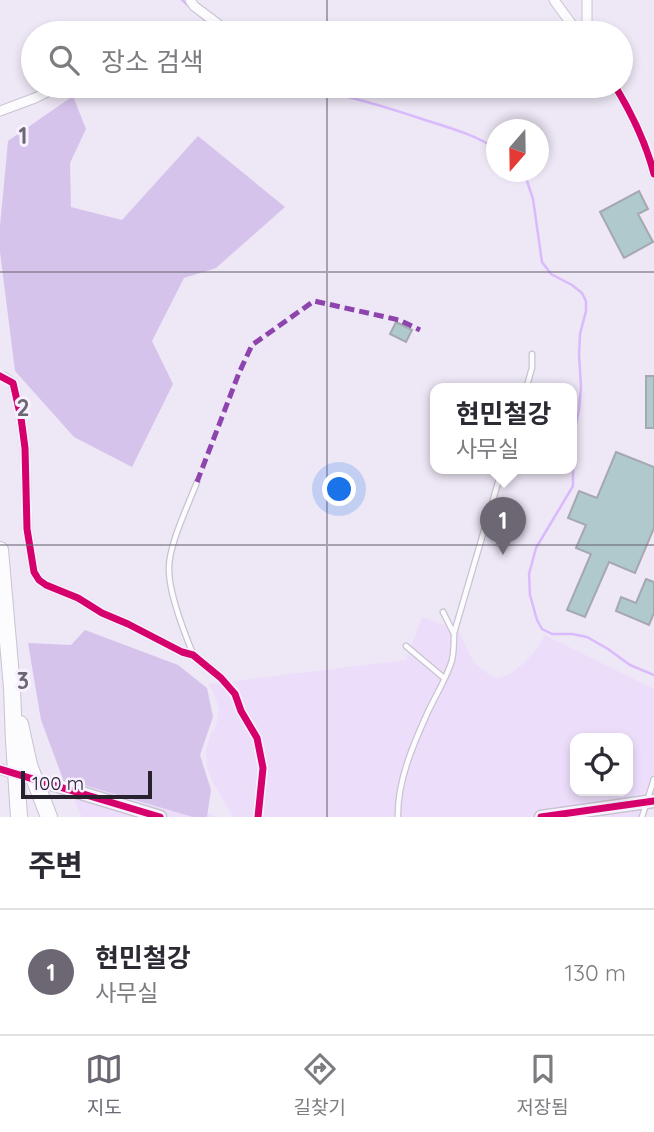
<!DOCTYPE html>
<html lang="ko">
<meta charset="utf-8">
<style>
:root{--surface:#fff;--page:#f7f7f7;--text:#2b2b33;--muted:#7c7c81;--line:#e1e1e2;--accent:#6d6774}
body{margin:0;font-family:Quicksand,"Noto Sans KR",sans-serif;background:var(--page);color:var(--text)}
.controls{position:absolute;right:21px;bottom:21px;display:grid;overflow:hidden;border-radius:14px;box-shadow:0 4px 10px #0003}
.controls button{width:63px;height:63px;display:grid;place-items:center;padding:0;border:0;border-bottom:2px solid var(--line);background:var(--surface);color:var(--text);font:35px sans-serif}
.compass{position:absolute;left:486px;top:119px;width:63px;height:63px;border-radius:50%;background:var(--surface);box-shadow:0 4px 10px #0003;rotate:200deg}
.scale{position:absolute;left:21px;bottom:18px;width:131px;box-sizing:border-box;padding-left:7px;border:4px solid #27222e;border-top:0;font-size:19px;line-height:24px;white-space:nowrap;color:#27222e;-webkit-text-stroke:5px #f7f1ff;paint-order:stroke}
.you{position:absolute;left:340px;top:490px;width:24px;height:24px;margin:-18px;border:5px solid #fff;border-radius:50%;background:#1a73e8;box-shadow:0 0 0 10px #1a73e833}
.badge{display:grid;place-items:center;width:46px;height:46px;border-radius:50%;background:var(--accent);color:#fff;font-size:23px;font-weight:700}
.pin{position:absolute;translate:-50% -58px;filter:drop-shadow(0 2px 4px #0008)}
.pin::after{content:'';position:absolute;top:37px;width:24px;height:21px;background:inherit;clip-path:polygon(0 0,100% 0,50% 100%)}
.popup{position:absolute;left:430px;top:383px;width:147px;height:91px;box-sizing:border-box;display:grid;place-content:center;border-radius:14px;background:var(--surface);filter:drop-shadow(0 2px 5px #0005);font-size:23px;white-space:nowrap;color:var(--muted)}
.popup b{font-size:26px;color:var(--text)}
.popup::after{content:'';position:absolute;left:50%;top:100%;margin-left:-14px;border:14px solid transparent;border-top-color:var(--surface)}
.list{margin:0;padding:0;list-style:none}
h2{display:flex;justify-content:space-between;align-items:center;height:91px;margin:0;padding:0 28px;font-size:30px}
h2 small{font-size:23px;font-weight:400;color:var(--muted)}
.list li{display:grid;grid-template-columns:46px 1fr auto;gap:21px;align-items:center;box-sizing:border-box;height:126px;padding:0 28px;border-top:2px solid var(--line)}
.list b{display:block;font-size:26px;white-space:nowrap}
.list p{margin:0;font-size:23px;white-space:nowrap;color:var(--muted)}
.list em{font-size:23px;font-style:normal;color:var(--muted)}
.icon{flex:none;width:38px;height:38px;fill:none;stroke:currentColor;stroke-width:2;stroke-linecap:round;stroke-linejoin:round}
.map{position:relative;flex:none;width:654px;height:817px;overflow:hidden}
.search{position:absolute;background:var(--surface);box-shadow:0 4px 10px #0003;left:21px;right:21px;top:21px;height:77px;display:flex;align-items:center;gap:18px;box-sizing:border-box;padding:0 24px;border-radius:38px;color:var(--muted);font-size:26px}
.sheet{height:217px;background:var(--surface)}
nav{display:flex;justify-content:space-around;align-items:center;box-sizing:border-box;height:98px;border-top:2px solid var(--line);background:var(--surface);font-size:19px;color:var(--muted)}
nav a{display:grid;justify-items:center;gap:4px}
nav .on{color:var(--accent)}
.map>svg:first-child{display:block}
</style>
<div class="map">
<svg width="654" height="817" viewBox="0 0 654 817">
<rect width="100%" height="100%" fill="#eee7f6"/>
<path fill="#ecdefb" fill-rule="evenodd" d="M422 617 458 630 473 661 485 672 495 678 508 675 523 664 537 649 545 635 654 689V774L641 817H233L215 786 207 767 206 751 210 736 216 726 219 711 216 698 208 684 406 660ZM575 738H628V791H575Z
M75 769 204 811 217 817H82L75 803Z"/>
<path fill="#d6c3ec" d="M73 96 86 129 70 163 71 207 122 220 198 136 285 207 216 268 184 278 152 341 173 384 132 467 74 437 15 371 0 252V226L8 141Z
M85 630 178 665 207 688 213 717 200 755 211 790 207 817H193L63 779 41 720 28 643 71 645Z"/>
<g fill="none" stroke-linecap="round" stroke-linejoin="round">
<path stroke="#dabafc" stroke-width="2.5" d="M182 0 220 33
M286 86C306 93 320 91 339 95 367 101 395 110 422 119 447 127 474 134 496 149
M524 172 533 199 542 262 551 274 572 285 582 293 586 301V311L580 334 579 355 581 387 579 410 573 438V486L536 548 529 574 530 595 537 620 542 629 552 634H572L587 637 608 649 630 665 654 675"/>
</g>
<path fill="#afc9cc" stroke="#a5a9af" stroke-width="2" d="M639 191 648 209 638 214 653 242 624 258 600 212Z
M396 322 412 330 406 342 390 334Z
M646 376H654V428H646Z
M616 452 654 467V528L635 573 609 562 585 617 567 610 591 554 576 548 586 525 568 518 579 491 597 498Z
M646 579 654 582V613L649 625 616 611 621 597 636 603Z"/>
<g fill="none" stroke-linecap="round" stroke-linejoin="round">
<path stroke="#c6c0ce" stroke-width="12" stroke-dasharray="12 6" stroke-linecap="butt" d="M0 769 23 776"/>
<defs>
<path id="lane" d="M526 389 532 368V354
M443 612 453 632
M406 646 444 678
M193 654C184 632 169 594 169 570 168 546 188 506 197 482
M398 817C397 782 413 745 427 714 435 696 447 678 452 660 454 651 454 642 454 633L502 469
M642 817 654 779"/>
<path id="street" d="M190 0 194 6 230 33
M554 0 578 33
M587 0V33
M558 33 569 21
M615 86C632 114 646 143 654 174
M0 111 35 98 60 86
M4 377 13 383 21 418 25 448 27 529 34 572 39 580 46 585 78 598 102 613 128 624 182 652 193 655 221 678 235 694 241 711 257 738 263 768 258 817"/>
<path id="secondary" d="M52 784 160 817
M541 817 654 801"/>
<path id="highway" d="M0 550 12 688 14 741 19 817
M20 724 29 765 49 817"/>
</defs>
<use href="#lane" stroke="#c9c3d0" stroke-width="7"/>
<use href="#street" stroke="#c9c3d0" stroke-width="11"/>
<use href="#secondary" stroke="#c9c3d0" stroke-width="15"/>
<use href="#highway" stroke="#c9c3d0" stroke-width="18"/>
<use href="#lane" stroke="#fcfbfe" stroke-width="4.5"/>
<use href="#street" stroke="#fcfbfe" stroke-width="9"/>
<use href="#secondary" stroke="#fcfbfe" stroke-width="12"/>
<use href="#highway" stroke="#fcfbfe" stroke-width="16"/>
<path stroke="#8e44ad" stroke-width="5" stroke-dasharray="10 5" stroke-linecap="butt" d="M197 482 239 373 252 345 314 301 399 320 420 330"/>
<defs>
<path id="cycleway" d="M615 86C632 114 646 143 654 174
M0 376 13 383 21 418 25 448 27 529 34 572 39 580 46 585 78 598 102 613 128 624 182 652 193 655 221 678 235 694 241 711 257 738 263 768 258 817
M0 769 160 817
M541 817 654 801"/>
</defs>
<use href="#cycleway" stroke="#f7f1ff" stroke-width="11"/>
<use href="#cycleway" stroke="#d6006c" stroke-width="7"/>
</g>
<path fill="none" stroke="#6d6774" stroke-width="2" stroke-opacity="0.55" d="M327 0V33M327 86V817M0 272H654M0 545H654"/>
<g font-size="23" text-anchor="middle" font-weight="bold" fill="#6d6774" stroke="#f7f1ff" stroke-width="6" stroke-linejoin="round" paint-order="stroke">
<text x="23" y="144">1</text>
<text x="23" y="416">2</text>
<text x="23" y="689">3</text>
</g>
</svg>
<div class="controls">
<button><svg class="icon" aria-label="locate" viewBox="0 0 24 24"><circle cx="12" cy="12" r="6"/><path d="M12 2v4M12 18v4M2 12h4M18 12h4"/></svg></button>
</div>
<svg class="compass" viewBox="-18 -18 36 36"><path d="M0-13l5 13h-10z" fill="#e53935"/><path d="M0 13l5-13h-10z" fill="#7c7c81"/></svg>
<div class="scale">100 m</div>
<div class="you"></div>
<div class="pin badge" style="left:503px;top:555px">1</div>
<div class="popup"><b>현민철강</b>사무실</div>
<div class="search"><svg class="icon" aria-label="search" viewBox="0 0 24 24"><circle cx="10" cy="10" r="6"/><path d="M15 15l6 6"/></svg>장소 검색</div>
</div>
<section class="sheet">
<h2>주변<small></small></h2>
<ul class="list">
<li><span class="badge">1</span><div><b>현민철강</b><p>사무실</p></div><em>130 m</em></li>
</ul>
</section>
<nav>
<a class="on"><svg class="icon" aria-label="map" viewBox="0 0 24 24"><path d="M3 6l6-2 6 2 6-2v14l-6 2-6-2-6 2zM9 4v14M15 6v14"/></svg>지도</a>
<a><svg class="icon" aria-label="directions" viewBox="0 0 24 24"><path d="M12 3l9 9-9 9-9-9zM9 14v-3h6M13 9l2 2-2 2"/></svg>길찾기</a>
<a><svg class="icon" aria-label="saved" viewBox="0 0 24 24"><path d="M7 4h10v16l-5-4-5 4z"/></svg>저장됨</a>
</nav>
